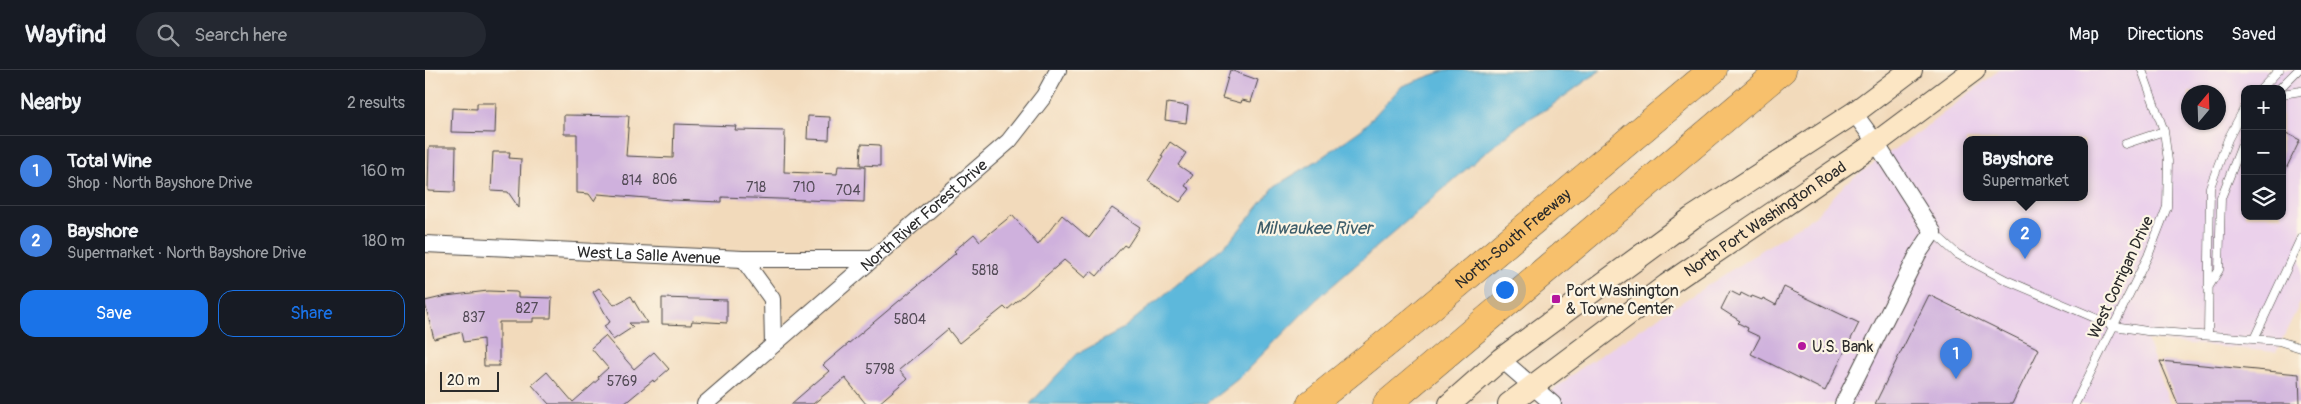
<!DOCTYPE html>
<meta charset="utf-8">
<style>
:root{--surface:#171b24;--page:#242831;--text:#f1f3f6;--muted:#9ea1a6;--line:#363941;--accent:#1a73e8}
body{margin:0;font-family:Pangolin,sans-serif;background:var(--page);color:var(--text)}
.controls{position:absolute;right:15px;top:15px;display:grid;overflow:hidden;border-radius:10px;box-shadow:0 1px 4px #0004}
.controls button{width:45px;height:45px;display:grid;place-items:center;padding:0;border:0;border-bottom:1px solid var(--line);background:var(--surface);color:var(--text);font:25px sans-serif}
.compass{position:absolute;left:1756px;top:15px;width:45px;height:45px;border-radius:50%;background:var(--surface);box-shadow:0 1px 4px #0004;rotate:19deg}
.scale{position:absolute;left:15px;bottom:12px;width:59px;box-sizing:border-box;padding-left:5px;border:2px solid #2b2b2b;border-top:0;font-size:14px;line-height:18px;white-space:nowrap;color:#2b2b2b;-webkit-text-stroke:4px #fcf5e5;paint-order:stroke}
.you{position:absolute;left:1079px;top:219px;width:18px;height:18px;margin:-12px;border:4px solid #fff;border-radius:50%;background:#1a73e8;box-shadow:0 0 0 8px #1a73e833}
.badge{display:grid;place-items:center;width:32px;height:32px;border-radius:50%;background:var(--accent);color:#fff;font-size:16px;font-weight:700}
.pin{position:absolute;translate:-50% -41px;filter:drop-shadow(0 1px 2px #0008)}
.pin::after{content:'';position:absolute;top:26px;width:18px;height:15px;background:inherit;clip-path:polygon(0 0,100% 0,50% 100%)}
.popup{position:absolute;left:1538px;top:66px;width:125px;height:65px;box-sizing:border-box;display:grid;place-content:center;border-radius:10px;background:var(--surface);filter:drop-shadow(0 1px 4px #0005);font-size:16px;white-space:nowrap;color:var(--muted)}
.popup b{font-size:19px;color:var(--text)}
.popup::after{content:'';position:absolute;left:50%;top:100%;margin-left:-10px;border:10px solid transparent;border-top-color:var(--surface)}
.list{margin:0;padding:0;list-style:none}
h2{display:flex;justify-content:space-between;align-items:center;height:65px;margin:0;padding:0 20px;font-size:21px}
h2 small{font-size:16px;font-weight:400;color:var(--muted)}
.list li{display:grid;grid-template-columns:32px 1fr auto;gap:15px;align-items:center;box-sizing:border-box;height:70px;padding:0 20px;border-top:1px solid var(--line)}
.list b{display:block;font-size:19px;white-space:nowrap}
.list p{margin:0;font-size:16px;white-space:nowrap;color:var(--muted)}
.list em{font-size:16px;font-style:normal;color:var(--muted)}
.actions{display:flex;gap:10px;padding:15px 20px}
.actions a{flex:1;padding:11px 0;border:1px solid var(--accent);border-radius:15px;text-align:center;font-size:18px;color:var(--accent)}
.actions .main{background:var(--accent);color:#fff}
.icon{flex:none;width:28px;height:28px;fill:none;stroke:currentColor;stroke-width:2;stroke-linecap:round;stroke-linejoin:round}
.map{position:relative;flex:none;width:1876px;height:334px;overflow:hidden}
header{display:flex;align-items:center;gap:30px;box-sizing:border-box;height:70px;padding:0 25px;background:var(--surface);border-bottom:1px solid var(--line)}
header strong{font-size:24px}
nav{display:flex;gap:28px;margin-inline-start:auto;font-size:18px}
.search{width:350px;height:45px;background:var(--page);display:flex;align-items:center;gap:12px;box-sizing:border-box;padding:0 18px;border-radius:28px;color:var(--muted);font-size:19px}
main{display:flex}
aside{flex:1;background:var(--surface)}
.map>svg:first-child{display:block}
</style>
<header>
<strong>Wayfind</strong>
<div class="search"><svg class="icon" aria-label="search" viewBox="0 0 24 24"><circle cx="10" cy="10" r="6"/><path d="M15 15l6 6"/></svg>Search here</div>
<nav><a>Map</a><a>Directions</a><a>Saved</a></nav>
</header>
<main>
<aside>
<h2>Nearby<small>2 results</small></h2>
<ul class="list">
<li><span class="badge" style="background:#3f7fe0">1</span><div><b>Total Wine</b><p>Shop · North Bayshore Drive</p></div><em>160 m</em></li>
<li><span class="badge" style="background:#3f7fe0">2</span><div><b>Bayshore</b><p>Supermarket · North Bayshore Drive</p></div><em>180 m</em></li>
</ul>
<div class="actions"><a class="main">Save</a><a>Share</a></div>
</aside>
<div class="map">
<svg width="1876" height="334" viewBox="0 0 1876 334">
<rect width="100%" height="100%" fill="#fcf5e5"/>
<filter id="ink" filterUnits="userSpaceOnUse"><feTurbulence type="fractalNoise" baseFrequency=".02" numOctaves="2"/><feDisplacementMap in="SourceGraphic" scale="10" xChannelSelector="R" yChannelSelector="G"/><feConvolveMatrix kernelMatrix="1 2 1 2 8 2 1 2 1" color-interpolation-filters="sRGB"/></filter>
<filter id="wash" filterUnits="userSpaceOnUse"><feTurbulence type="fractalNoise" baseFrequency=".0096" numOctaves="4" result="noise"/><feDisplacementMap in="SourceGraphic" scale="20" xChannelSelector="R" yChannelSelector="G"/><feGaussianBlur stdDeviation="1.12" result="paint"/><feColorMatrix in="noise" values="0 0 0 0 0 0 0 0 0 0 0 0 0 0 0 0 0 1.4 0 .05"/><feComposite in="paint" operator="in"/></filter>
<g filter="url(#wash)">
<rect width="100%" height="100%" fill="#f2dabb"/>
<path fill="#ebd1eb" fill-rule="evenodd" d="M1574 0H1876V231L1851 282 1722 270 1745 334H1111L1157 297 1391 145 1422 112 1497 60ZM1820 19H1857V146H1820ZM1764 22H1794V52H1764ZM1541 70H1659V128H1541Z"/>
<path fill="#5db8db" stroke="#447283" d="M1021 0H1176L1123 38 1098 52 1054 88 892 229 813 309 781 334H605L652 284 695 261 805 171 850 116 893 90 937 59 977 16Z"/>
<g id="blocks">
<path fill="#cfb1dd" d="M805 0 833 10 826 32 817 30 816 33 797 28Z
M52 33H71L70 63 26 62 27 38 52 39Z
M742 33 763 36 761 53 740 50Z
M139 45 204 46 201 86 248 88 249 54 311 56 310 60 360 61 359 102 412 104 413 96 440 97 439 132 297 127V132L246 130 173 124 169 131 164 124 152 123V64H139Z
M383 46 405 47 404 70 382 69Z
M1857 61 1875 70 1857 107Z
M745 72 761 83 753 95 768 105 760 116 765 119 755 132 723 111 738 87 736 86Z
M436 74 455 75V96L435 95Z
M4 77H31L30 122 3 121Z
M68 82H85L84 88 96 89 94 138 83 122 66 121Z
M687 138 715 157 702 177 699 175 672 206 666 201 660 208 639 190 582 240 579 237 534 273 523 259 474 300 482 309 453 334H441L420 308 388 334H366L404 301 398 295 531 183 529 181 549 164 555 171 587 145 613 175 637 145 664 168Z
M1359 217 1434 253 1400 321 1326 284 1335 267 1322 261 1323 258 1313 253 1315 251 1296 239 1305 221 1315 226 1316 223 1326 228 1327 226 1337 230 1338 228 1351 235Z
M174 218 189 235 206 226 222 253H204L208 257 188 270 179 256 185 252 168 222Z
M63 221 91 222 93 223V227L127 228 126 248H108V252H74V296H59L58 269 39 272 37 262 9 269 0 234V231L21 226Z
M1504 225 1614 279 1587 334H1450Z
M237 228 302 230V253L267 251 266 255 237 254Z
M180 266 209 299 229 282 244 299 229 312 228 310 199 334H124L107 315 122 302 148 332 174 309 173 307 183 298 166 278Z
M1735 291 1874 304 1875 334H1753Z"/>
</g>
</g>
<g filter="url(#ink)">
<use href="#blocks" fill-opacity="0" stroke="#494541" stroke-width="1"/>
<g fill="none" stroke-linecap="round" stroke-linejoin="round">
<defs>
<path id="service" d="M1836 19 1854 0
M1854 19 1873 0
M1857 24 1876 21
M1700 74 1739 61
M1508 162 1532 184 1581 210 1689 256 1722 261 1854 271 1876 278
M1783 218 1794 200 1796 128 1820 67
M1783 265 1785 117 1803 69 1820 37
M1829 269 1876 168
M1650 334 1723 186 1742 137 1743 91 1739 61 1717 0"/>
<g id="minor">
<path id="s1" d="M0 174 318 189H446"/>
<path d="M318 189 347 229 348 275"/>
<path d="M1076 289 1128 334"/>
<path id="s2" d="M280 334 584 71 619 26 633 0"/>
<path d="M1418 334 1493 184 1508 162 1451 73 1429 43"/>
</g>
<g id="secondary">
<path d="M1025 334 1076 289 1267 148 1429 43 1486 0"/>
<path id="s3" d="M1084 334 1242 215 1451 73 1549 0"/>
</g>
<g id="motorway">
<path id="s4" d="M886 334 990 250 1288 0"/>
<path d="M962 334 1357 0"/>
</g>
</defs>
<use href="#service" stroke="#494541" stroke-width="9"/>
<use href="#minor" stroke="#494541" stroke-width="18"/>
<use href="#secondary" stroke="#494541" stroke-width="24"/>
<use href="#motorway" stroke="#494541" stroke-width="29"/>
<use href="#service" stroke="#fff" stroke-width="8"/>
<use href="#minor" stroke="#fff" stroke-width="16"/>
<use href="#secondary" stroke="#fce6c4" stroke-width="22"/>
<use href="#motorway" stroke="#f7c06c" stroke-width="28"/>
</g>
</g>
<g fill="#b5179e" stroke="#fcf5e5" stroke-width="2">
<rect x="1126" y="224" width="10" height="10" rx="2.5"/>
<circle cx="1377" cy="276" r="5"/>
</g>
<g text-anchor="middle" stroke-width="4.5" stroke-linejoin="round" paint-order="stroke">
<g font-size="14" fill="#544c58">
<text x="240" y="114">806</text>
<text x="207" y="115">814</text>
<text x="331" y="122">718</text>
<text x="379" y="122">710</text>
<text x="423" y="125">704</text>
<text x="560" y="205">5818</text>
<text x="102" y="243">827</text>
<text x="49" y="252">837</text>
<text x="485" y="254">5804</text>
<text x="455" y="304">5798</text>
<text x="197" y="316">5769</text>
</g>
<g font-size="16" fill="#2b2b2b" stroke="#fcf5e5">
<text dy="6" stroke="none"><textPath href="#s2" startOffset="289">North River Forest Drive</textPath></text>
<text dy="6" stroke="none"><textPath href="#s3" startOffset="316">North Port Washington Road</textPath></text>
<text dy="6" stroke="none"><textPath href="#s4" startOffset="261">North-South Freeway</textPath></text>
<text dy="6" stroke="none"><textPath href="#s1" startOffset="224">West La Salle Avenue</textPath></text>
<text transform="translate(1695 207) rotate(-65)" y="6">West Corrigan Drive</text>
</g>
<g font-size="16" fill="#2b2b2b" stroke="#fcf5e5" text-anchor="start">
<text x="1141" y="226">Port Washington<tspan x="1141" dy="18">&amp; Towne Center</tspan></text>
<text x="1387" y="282">U.S. Bank</text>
</g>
<g font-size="18" font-style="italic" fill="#3c5c69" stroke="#fcf5e5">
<text x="889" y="164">Milwaukee River</text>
</g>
</g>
</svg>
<div class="controls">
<button>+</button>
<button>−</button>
<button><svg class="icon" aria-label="layers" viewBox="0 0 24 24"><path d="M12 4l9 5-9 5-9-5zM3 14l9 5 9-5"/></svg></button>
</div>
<svg class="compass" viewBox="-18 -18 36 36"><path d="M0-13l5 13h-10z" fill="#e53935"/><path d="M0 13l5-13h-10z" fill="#9ea1a6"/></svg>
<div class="scale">20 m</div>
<div class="you"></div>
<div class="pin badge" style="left:1531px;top:309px;background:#3f7fe0">1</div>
<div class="pin badge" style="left:1600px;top:189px;background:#3f7fe0">2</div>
<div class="popup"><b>Bayshore</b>Supermarket</div>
</div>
</main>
